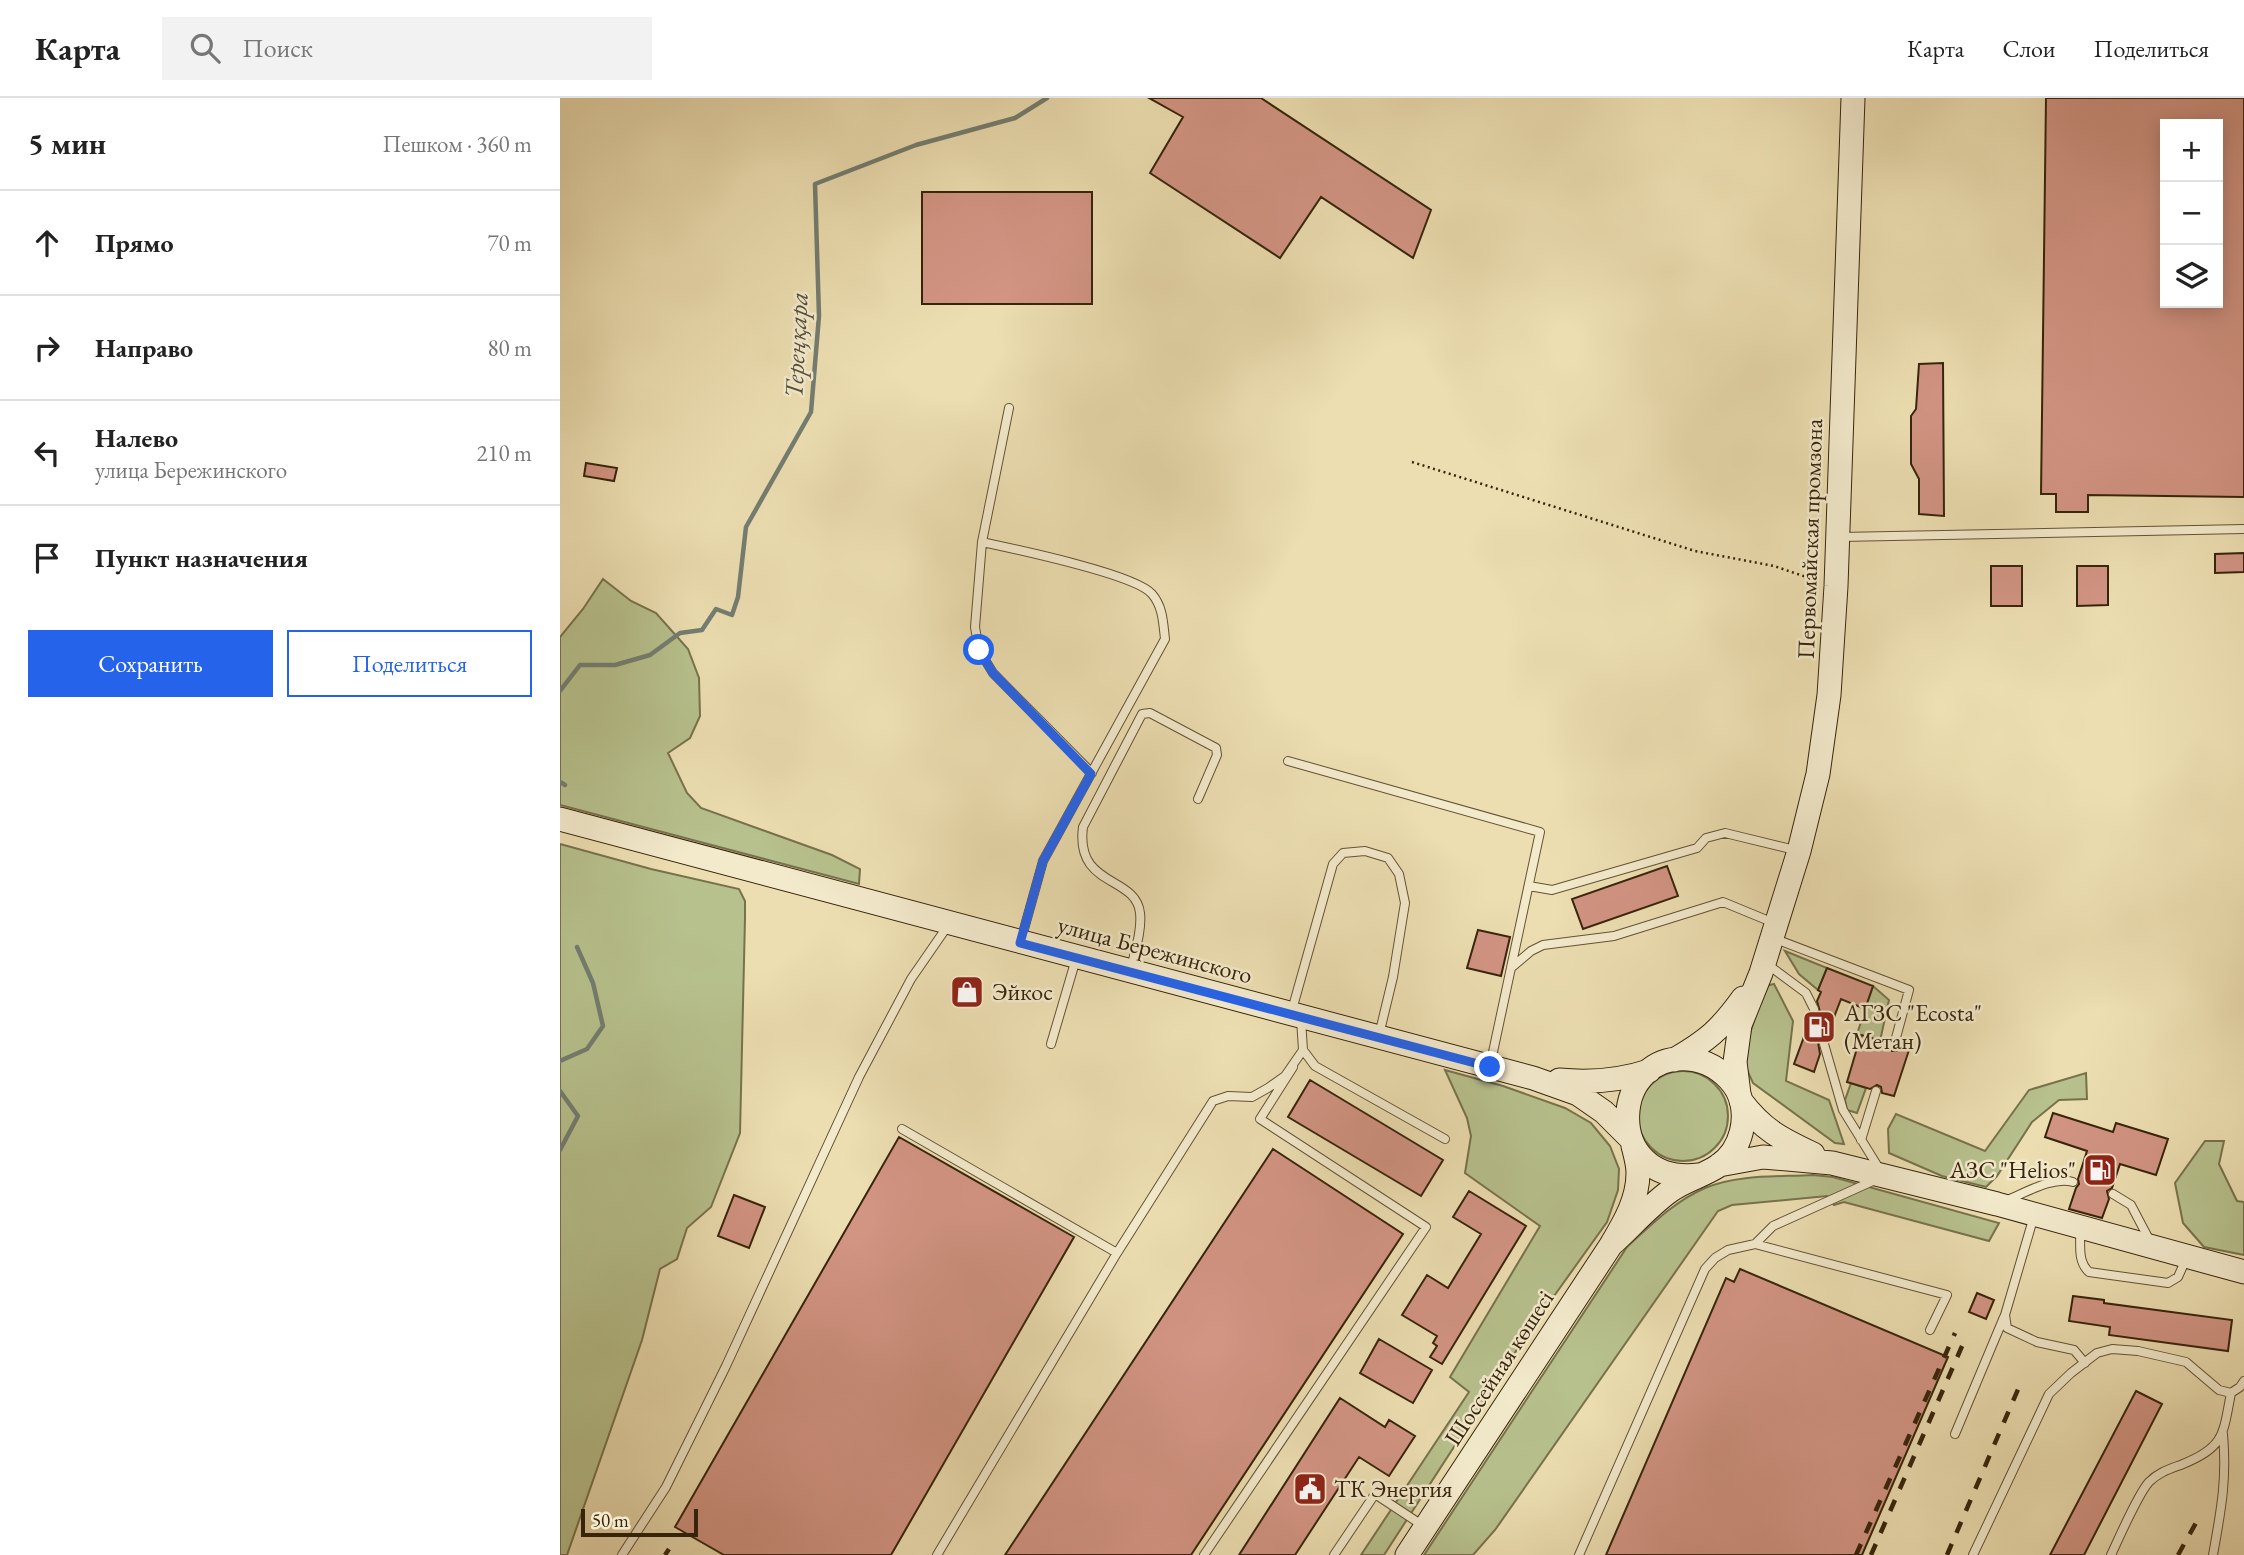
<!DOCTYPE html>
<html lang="ru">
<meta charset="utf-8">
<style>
:root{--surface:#fff;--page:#f2f2f2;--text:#222;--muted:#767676;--line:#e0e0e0;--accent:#2563eb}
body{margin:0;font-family:"EB Garamond",serif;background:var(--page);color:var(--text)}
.controls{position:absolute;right:21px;top:21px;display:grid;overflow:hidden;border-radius:0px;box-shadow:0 4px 18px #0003}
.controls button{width:63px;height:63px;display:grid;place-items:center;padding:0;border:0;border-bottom:2px solid var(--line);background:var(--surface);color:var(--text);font:35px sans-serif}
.scale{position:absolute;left:21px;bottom:18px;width:117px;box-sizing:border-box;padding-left:7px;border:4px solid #37240b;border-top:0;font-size:19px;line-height:24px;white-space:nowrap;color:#37240b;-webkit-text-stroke:5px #f3eacc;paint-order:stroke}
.stop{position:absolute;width:21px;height:21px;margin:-16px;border:5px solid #2563eb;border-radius:50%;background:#fff}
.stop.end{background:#2563eb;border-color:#fff;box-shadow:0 2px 7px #0008}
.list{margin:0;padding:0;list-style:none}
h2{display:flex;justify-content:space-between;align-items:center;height:91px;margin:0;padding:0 28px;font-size:30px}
h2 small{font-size:23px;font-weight:400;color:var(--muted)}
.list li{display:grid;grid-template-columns:46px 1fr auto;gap:21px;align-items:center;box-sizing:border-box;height:105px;padding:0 28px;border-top:2px solid var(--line)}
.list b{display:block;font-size:26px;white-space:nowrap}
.list p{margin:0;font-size:23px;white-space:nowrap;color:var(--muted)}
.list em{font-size:23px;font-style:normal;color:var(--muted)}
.actions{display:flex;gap:14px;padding:21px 28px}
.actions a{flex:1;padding:16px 0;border:2px solid var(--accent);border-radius:0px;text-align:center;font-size:24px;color:var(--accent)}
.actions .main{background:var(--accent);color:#fff}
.icon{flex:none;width:38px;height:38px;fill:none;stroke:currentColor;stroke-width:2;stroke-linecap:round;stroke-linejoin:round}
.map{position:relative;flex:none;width:1684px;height:1457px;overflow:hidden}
header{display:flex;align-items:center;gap:42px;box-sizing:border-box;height:98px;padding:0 35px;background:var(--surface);border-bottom:2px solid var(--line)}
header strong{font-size:33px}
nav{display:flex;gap:38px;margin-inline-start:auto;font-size:24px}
.search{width:490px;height:63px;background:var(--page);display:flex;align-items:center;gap:18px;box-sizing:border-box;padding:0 24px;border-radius:0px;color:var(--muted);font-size:26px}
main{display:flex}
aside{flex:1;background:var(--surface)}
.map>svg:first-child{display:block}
</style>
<header>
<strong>Карта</strong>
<div class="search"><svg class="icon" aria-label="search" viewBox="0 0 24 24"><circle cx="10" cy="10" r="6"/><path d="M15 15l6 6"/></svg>Поиск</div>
<nav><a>Карта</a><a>Слои</a><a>Поделиться</a></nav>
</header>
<main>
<aside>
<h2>5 мин<small>Пешком · 360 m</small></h2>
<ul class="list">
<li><svg class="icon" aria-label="ahead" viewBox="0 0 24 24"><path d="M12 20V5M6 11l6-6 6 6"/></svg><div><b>Прямо</b></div><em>70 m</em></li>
<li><svg class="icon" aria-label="right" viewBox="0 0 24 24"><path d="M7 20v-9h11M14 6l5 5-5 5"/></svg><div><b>Направо</b></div><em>80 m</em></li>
<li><svg class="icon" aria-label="left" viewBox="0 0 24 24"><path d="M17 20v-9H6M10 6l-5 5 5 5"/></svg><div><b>Налево</b><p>улица Бережинского</p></div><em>210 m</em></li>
<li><svg class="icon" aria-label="arrive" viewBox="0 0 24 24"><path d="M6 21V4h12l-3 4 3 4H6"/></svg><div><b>Пункт назначения</b></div></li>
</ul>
<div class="actions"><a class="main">Сохранить</a><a>Поделиться</a></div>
</aside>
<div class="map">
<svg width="1684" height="1457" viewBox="0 0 1684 1457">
<rect width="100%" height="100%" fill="#ecdeb1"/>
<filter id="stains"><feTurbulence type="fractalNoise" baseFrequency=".00286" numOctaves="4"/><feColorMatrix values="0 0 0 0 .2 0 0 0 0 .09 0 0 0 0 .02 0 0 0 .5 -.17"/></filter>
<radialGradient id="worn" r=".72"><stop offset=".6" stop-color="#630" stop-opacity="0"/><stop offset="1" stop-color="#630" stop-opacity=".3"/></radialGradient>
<path fill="#b7c18d" stroke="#77724c" stroke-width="2" d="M43 481 71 503 96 515 128 551 139 580 140 618 130 640 108 655 127 695 141 710 272 757 300 771 299 786 0 707V539L23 511Z
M0 746 91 771 179 791 185 803V820L180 1035 151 1109 127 1130 117 1161 100 1171 82 1242 7 1457H0Z
M1225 853 1267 870 1258 892 1239 876Z
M1214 886 1233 923 1226 983 1269 1002 1284 1046 1275 1045 1193 985 1182 961 1205 888Z
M1313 888 1329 902 1320 943 1297 936Z
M885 972 943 988 1005 1010 1031 1025 1050 1048 1059 1071 1058 1092 1047 1124 969 1233 824 1457H801L909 1294 890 1279 980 1128 905 1075 911 1038 907 1020Z
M1078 1018a45 45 0 1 1 90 0a45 45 0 1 1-90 0Z
M1526 975 1527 1001 1499 1002 1472 1024 1437 1078 1426 1089 1382 1078 1329 1055 1328 1031 1336 1016 1425 1053 1469 992Z
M1291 985 1306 990 1297 1015 1287 1012 1285 1002Z
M1645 1043H1664L1659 1066 1677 1103 1684 1104V1157L1644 1149 1623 1125 1615 1085Z
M1253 1077 1273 1079 1439 1125 1429 1143 1284 1104 1274 1107 1267 1098 1172 1107 1158 1113 935 1432 913 1457H864L1067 1149C1091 1127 1115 1103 1145 1090 1178 1076 1218 1079 1253 1077Z"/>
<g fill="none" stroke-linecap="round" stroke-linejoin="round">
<path stroke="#747e72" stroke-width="4.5" d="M0 593 20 567H55L90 557 120 535 142 532 156 511 172 517 178 499 186 429 251 314 259 218 255 86 356 47 455 20 487 0
M0 684 5 687
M0 963 27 951 43 928 33 885 17 849
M0 993 18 1018 0 1052"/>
</g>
<path fill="#d29483" stroke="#37240b" stroke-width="2" fill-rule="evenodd" d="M589 0H701L871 112 853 160 761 99 720 160 590 75 623 19Z
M1486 0H1684V399L1528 397V414H1496V396H1481ZM1605 26H1658V205H1605Z
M362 94H532V206H362Z
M1383 265 1384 418 1359 416V381L1351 366V318L1356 311 1359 266Z
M26 365 57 370 54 383 24 378Z
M1684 455V474L1655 475V456Z
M1431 468H1462V508H1431Z
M1517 468H1548V507L1517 508Z
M1107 768 1118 798 1023 831 1012 801Z
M918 832 950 839 941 878 907 870Z
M1267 870 1313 888 1305 911 1281 901 1266 940H1262L1258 944 1260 956 1254 974 1234 966 1252 917 1260 914 1257 903 1261 894 1258 892Z
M1301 937 1328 945 1332 953H1336L1340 949 1349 952 1334 998 1322 995 1321 989 1317 987 1310 991 1287 984Z
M750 982 883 1062 861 1098 728 1019Z
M1493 1015 1553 1034 1556 1025 1608 1041 1596 1077 1560 1066 1552 1090 1547 1093 1549 1101 1542 1120 1509 1111 1516 1090 1519 1086 1518 1081 1527 1053 1485 1039Z
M339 1039 514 1139 331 1457H164L115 1429Z
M713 1051 843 1136 631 1457H445Z
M909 1093 966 1128 882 1266 870 1259 877 1248 873 1245 877 1238 842 1217 867 1177 888 1190 921 1136 893 1119Z
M174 1097 205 1109 189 1150 158 1138Z
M1180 1171 1388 1259 1302 1457H1046L1166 1180 1174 1184Z
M1417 1195 1434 1202 1426 1221 1409 1214Z
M1513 1198 1544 1202V1205L1672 1222 1668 1253 1549 1237 1550 1229 1509 1223Z
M819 1241 872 1272 853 1305 800 1275Z
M1576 1293 1602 1306 1524 1457H1490Z
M780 1300 825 1329 829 1322 855 1338 829 1378 799 1359 735 1457H679Z"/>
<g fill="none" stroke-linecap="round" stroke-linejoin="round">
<defs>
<path id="lane" d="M449 310 422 444C454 451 575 476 592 496 603 509 603 524 605 541L483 763 461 842
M1280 439 1684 431
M422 444 415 529 419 552 433 575 532 675
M728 663 980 734 930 968
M969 788 992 792 1137 750 1146 740 1165 735 1235 752
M1213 840 1349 892 1334 947
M1207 866 1246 895 1254 911
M571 870C575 853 582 832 580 815 576 777 515 790 523 729L582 616 590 615 656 650 657 657 638 701
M951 870 971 853 983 847 1054 838 1163 804 1214 825
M732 912 773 766 783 755 805 753 828 760 839 776 845 805 833 879 819 937
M741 921 743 952 755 968 885 1041
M491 946 516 861
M1264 946 1283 1012 1320 1072
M342 1031 557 1155
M1301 1042 1316 993
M1553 1096 1571 1107 1591 1145
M1447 1102C1465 1095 1493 1078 1513 1084
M1474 1118 1445 1217 1447 1230 1477 1244 1514 1252 1525 1265
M1520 1132C1521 1147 1517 1163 1529 1174L1608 1185 1618 1179 1626 1161
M1195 1146 1387 1197 1370 1232
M1395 1336 1444 1219
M62 1457 106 1389 166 1268 299 979 351 881 389 826
M377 1457 557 1155 653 1003 668 998 692 999 708 990 725 978 743 952
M644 1457 866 1129 700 1021 733 969
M774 1457 815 1396 865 1429
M1019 1457 1145 1171 1155 1160 1168 1152 1195 1146 1213 1128 1315 1082
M1413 1457 1489 1296 1511 1275 1537 1255 1552 1251 1578 1253 1626 1264 1659 1292 1671 1295 1680 1289 1684 1283
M1551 1457C1559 1440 1578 1396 1589 1384 1599 1374 1610 1371 1623 1366 1665 1349 1663 1336 1671 1295
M1653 1457C1661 1412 1667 1383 1663 1336"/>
<path id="secondary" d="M0 721 973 980 1018 996 1044 1014 1070 1040
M1114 962C1148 942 1160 932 1183 900
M999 982C1031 985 1059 983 1089 973
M1179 996 1175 964 1180 927 1201 875 1239 753 1258 676 1269 597 1276 488 1293 0
M1181 1003C1203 1032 1221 1041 1253 1056
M1159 1067 1203 1059 1272 1065 1437 1106 1684 1174
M1051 1147C1071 1129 1089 1108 1110 1093 1125 1082 1143 1078 1158 1068 1182 1052 1190 1018 1177 992 1168 977 1152 965 1135 962 1049 947 1040 1089 1139 1077
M847 1457 1051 1147C1064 1125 1078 1102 1078 1075 1078 1066 1075 1056 1073 1048"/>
</defs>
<use href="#lane" stroke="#645234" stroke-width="10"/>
<use href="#secondary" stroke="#37240b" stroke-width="25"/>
<path stroke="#37240b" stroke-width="2.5" stroke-dasharray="2 3.5" stroke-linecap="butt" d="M852 364 1135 453 1214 468 1258 483"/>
<use href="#lane" stroke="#f3eacc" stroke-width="8"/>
<use href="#secondary" stroke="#f3eacc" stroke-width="23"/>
<path stroke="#37240b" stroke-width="4.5" stroke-dasharray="12 12" stroke-linecap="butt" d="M105 1457 109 1451
M1296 1457 1395 1235
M1311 1457 1406 1239
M1387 1457 1462 1282
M1618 1457 1637 1423"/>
</g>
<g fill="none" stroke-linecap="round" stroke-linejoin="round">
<path stroke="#2563eb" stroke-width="9" d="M419 552 433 575 531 676 483 763 460 845 930 969"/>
</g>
<defs>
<symbol id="shop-square" viewBox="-11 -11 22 22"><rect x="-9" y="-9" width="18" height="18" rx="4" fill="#8f2418" stroke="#f3eacc"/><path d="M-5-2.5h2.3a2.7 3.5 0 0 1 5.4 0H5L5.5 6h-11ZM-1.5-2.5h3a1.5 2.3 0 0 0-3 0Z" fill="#fff"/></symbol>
<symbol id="fuel-square" viewBox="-11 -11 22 22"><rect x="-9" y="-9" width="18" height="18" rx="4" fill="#8f2418" stroke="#f3eacc"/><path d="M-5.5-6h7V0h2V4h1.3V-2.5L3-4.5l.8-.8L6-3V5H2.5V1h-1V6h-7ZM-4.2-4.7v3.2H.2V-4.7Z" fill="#fff"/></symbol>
<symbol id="civic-square" viewBox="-11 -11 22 22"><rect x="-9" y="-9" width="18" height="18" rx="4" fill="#8f2418" stroke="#f3eacc"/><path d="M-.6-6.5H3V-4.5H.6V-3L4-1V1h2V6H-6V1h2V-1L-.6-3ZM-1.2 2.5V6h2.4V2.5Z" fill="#fff"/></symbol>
</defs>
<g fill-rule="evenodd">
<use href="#shop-square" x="388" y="875" width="38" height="38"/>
<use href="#fuel-square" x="1240" y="910" width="38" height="38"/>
<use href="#fuel-square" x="1521" y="1053" width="38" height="38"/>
<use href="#civic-square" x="731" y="1372" width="38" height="38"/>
</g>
<g text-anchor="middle" stroke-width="5" stroke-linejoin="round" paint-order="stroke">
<g font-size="24" fill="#37240b" stroke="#f3eacc">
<text transform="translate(1250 441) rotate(-88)" y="8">Первомайская промзона</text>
<text transform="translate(595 852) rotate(15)" y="8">улица Бережинского</text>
<text transform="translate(939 1270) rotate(-57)" y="8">Шоссейная көшесі</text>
</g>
<g font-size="24" fill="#37240b" stroke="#f3eacc" text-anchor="start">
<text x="432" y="902">Эйкос</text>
<text x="1284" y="923">АГЗС "Ecosta"<tspan x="1284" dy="28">(Метан)</tspan></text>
<text x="1516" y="1080" text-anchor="end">АЗС "Helios"</text>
<text x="774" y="1399">ТК Энергия</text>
</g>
<g font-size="26" font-style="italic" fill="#55513e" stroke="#f3eacc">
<text transform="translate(236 247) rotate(-87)" y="9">Тереңқара</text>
</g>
</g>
<rect width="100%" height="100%" filter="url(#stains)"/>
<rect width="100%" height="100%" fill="url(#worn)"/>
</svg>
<div class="controls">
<button>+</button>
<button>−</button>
<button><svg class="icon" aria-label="layers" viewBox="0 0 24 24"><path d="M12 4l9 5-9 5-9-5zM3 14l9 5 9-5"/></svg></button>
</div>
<div class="scale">50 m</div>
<div class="stop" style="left:419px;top:552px"></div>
<div class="stop end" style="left:930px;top:969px"></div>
</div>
</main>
